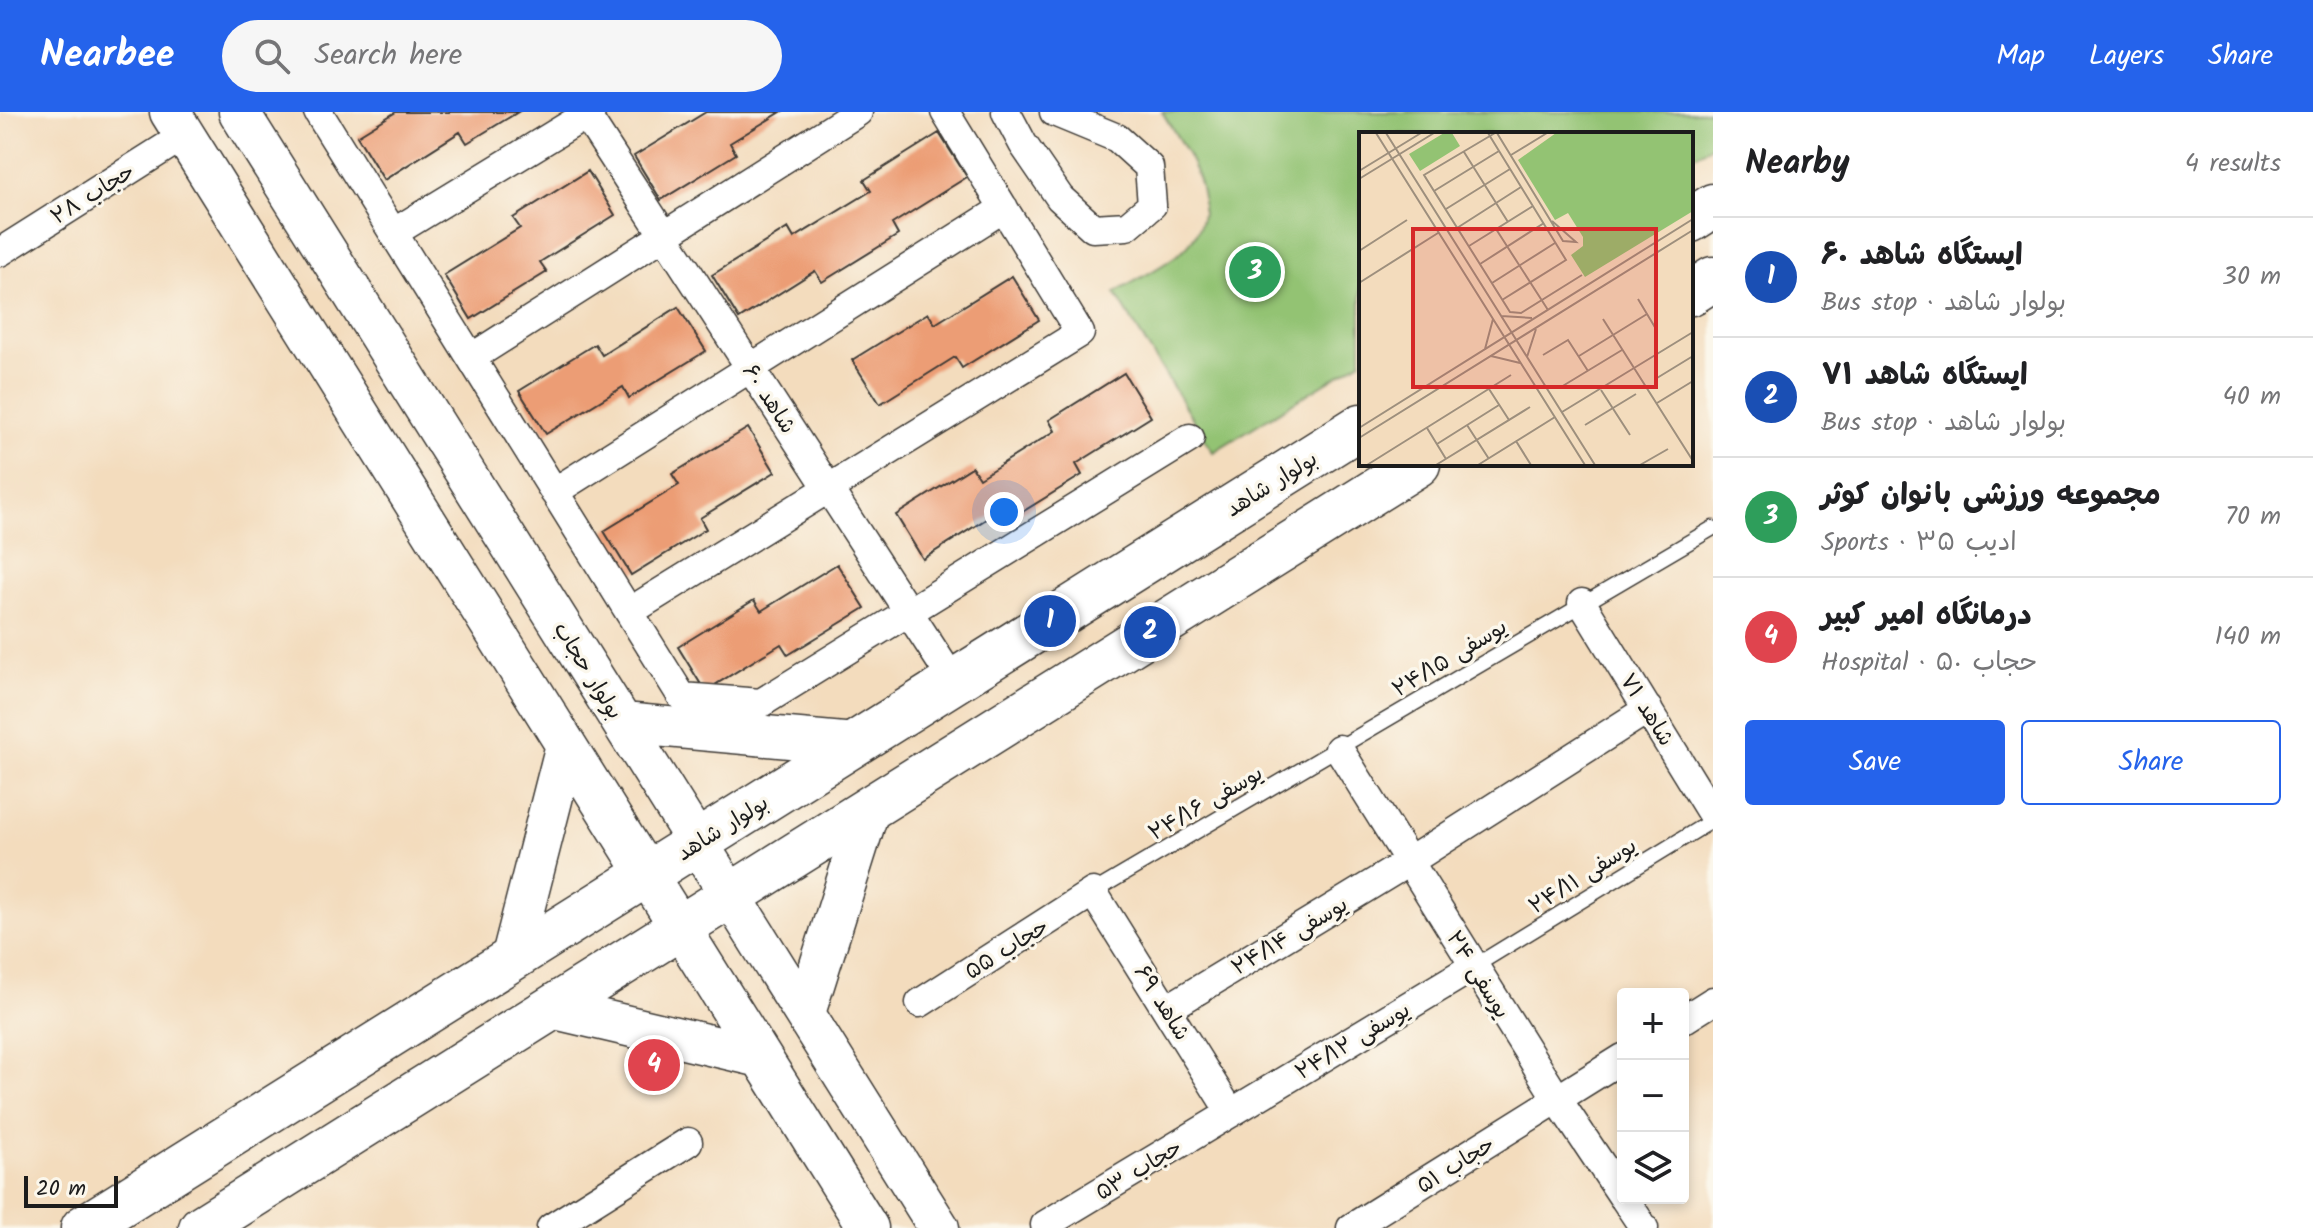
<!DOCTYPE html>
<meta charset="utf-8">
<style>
:root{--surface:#fff;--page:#f6f6f6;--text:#202124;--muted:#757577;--line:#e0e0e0;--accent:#2563eb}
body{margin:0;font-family:Kalam,"Playpen Sans Arabic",sans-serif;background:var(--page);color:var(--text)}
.controls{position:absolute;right:24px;bottom:24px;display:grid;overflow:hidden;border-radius:8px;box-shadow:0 4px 12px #0003}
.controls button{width:72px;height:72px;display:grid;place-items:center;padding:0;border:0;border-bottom:2px solid var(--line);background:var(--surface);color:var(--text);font:40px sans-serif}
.scale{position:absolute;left:24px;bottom:20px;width:94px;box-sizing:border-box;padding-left:8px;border:4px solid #1c1c1c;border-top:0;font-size:22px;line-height:28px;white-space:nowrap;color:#1c1c1c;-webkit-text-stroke:6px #fbf7ec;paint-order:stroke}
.you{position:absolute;left:1004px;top:400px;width:28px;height:28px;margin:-20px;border:6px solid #fff;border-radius:50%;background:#1a73e8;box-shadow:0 0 0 12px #1a73e833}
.badge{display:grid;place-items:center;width:52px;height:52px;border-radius:50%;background:var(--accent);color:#fff;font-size:26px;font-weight:700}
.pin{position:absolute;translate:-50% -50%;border:4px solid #fff;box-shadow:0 2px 8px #0006}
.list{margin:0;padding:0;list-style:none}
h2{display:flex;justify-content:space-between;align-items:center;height:104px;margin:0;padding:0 32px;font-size:34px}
h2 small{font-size:26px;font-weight:400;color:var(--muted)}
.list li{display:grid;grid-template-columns:52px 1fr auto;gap:24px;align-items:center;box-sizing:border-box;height:120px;padding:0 32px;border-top:2px solid var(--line)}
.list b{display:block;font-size:30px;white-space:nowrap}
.list p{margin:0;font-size:26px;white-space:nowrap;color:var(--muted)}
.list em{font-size:26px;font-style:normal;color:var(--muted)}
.actions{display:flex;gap:16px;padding:24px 32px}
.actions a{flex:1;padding:18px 0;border:2px solid var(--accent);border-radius:8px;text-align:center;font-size:28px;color:var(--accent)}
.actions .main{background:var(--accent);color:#fff}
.icon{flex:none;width:44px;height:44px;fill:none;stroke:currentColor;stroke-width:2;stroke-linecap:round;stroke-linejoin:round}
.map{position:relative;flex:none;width:1713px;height:1116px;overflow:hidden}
header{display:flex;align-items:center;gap:48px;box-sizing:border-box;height:112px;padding:0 40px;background:var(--accent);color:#fff}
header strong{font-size:38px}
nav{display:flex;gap:44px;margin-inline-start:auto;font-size:28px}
.search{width:560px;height:72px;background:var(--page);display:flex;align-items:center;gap:20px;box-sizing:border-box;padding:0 28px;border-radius:44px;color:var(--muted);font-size:30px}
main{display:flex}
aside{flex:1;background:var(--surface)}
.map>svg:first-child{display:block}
</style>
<header>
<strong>Nearbee</strong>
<div class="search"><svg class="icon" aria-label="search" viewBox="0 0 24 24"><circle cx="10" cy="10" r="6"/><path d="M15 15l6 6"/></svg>Search here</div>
<nav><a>Map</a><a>Layers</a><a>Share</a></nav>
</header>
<main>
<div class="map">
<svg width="1713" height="1116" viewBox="0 0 1713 1116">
<rect width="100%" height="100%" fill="#fbf7ec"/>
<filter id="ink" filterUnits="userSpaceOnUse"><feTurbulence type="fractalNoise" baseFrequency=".0125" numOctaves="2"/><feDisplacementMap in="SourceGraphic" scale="16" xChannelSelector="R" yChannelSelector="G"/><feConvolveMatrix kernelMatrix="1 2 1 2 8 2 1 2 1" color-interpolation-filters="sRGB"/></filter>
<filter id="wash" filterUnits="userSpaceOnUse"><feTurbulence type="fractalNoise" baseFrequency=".006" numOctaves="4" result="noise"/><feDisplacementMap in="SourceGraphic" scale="32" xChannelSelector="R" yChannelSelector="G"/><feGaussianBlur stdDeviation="1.8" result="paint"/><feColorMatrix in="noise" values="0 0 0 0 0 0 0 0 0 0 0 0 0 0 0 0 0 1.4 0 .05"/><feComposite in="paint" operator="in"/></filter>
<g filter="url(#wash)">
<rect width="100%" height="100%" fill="#f3dcbd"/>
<path fill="#93c373" stroke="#587048" stroke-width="2" d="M1162 0H1713V33L1691 46V22H1361V249L1213 340 1115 181C1135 168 1166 154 1183 138 1229 96 1186 40 1162 0Z"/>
<g id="blocks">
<path fill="#ec9d74" d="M396 0H518L467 31 460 20 384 68 357 24Z
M706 0H781L730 31 736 42 661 88 634 44Z
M939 21 967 65 892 112 898 123 822 170 815 159 739 207 712 163 788 116 794 126 871 79 864 68Z
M588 59 615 103 540 150 547 160 471 207 444 163 520 116 513 106Z
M1012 164 1039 208 962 256 955 245 880 292 852 248 928 201 935 212Z
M678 195 706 239 629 286 623 275 546 322 519 279 595 232 602 243Z
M1124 261 1151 305 1076 352 1082 363 1006 410 999 399 923 447 896 403 972 355 979 366 1055 319 1049 308Z
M748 316 775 360 700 406 706 417 631 463 604 419 679 373 672 362Z
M837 452 865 496 788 543 781 532 705 579 678 535 754 488 761 499Z"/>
</g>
</g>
<g filter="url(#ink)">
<use href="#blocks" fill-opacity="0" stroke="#3c3934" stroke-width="2"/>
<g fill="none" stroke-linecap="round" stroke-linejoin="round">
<defs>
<path id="service" d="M1093 780 1713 416
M1473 855 1713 708"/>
<path id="minor" d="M318 0 682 585 761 591 1190 326
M1006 0 1023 32 1060 86 1093 116 1127 114 1152 93 1149 55 1117 26 1054 0
M586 3 954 570
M393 121 591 0
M0 140 185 23
M471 246 858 0
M554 380 1004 96
M1582 491 1713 704
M629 500 1080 221 945 0
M1339 637 1558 988 1623 1085
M920 891 1093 780 1231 1001
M1167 897 1410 749 1648 597
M1683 908 1713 889
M1624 1086 1644 1116
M1045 1113 1473 855
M551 1116 688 1030
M1351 1116 1623 946"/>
<path id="secondary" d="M170 0 868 1116
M239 0 939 1116
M623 611 855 632
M511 848 566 633
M551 896 761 945
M805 901 870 695"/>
<path id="primary" d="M1691 108 1713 94
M1691 181 1713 167
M83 1116 1361 314
M201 1116 1418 352"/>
</defs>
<use href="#service" stroke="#3c3934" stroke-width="17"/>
<use href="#minor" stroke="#3c3934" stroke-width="31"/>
<use href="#secondary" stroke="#3c3934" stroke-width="43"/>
<use href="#primary" stroke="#3c3934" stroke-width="47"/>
<use href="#service" stroke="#fff" stroke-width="14"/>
<use href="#minor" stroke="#fff" stroke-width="28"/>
<use href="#secondary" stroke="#fff" stroke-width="40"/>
<use href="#primary" stroke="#fff" stroke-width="44"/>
</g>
</g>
<g text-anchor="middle" stroke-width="7" stroke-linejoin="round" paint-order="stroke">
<g font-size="22" fill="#1c1c1c" stroke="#fbf7ec">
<text transform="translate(92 81) rotate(-32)" y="8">حجاب ۲۸</text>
<text transform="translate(770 286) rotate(57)" y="8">شاهد ۶۰</text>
<text transform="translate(1271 371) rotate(-32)" y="8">بولوار شاهد</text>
<text transform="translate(1449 545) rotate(-31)" y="8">یوسفی ۲۴/۱۵</text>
<text transform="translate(589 558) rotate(58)" y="8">بولوار حجاب</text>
<text transform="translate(1648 597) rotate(58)" y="8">شاهد ۷۱</text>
<text transform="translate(1205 690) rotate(-30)" y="8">یوسفی ۲۴/۱۶</text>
<text transform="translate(722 715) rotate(-32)" y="8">بولوار شاهد</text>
<text transform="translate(1582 763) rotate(-32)" y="8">یوسفی ۲۴/۱۱</text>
<text transform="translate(1289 823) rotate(-31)" y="8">یوسفی ۲۴/۱۴</text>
<text transform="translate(1006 836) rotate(-32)" y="8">حجاب ۵۵</text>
<text transform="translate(1479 862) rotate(58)" y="8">یوسفی ۲۴</text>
<text transform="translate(1163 890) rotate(58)" y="8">شاهد ۶۹</text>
<text transform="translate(1352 928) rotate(-31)" y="8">یوسفی ۲۴/۱۲</text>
<text transform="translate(1455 1052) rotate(-32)" y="8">حجاب ۵۱</text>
<text transform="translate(1138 1057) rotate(-31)" y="8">حجاب ۵۳</text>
</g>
</g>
<g transform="translate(1359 20)">
<rect width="334" height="334" fill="#f3dcbd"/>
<path d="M85 1H93L101 14 61 39 50 22ZM197 1H334V79L226 145 212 123 224 114V105L209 81 196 88 159 28Z" fill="#93c373"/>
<path fill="none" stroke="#9d8f7d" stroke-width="2" d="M17 1 226 333M27 1 236 333M129 1 207 128 143 168M136 1 65 43 151 180 162 181 223 143M138 1 204 109 217 110 193 89M105 20 149 90M152 23 188 1M0 39 62 1M0 47 75 1M75 59 140 19M87 77 151 37M98 96 162 55M137 97 189 178M110 114 174 74M0 119 48 88M121 132 185 91M0 151 79 101M133 151 196 111M279 167 297 197M142 184 173 186M244 187 334 329M126 217 134 187M184 223 209 208 229 239M132 224 161 231M220 224 288 182M168 225 177 197M298 246 334 224M202 255 263 218M130 257 150 288M242 258 271 303M298 271 334 249M203 280 334 200M108 293 130 327M226 293 277 262M0 296 334 87M68 296 87 327M0 306 334 98M157 309 172 333M78 312 140 273M8 333 152 243M77 333 171 275M119 333 196 285M281 333 309 317"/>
<path fill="#d62828" fill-opacity="0.15" stroke="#d62828" stroke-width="4" d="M54 97H297V255H54Z"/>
<rect width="334" height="334" fill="none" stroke="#1c1c1c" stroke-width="4"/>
</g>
</svg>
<div class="controls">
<button>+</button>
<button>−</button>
<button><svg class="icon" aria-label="layers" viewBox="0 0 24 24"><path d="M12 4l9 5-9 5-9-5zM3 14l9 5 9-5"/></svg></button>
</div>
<div class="scale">20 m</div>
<div class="you"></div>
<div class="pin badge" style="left:1050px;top:509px;background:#1a4fb4">1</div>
<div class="pin badge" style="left:1150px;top:520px;background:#1a4fb4">2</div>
<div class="pin badge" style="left:1255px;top:160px;background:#2e9e5b">3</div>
<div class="pin badge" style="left:654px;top:953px;background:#e0444e">4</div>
</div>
<aside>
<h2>Nearby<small>4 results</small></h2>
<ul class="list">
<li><span class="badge" style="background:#1a4fb4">1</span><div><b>ایستگاه شاهد ۶۰</b><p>Bus stop · بولوار شاهد</p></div><em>30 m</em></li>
<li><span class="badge" style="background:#1a4fb4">2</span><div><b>ایستگاه شاهد ۷۱</b><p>Bus stop · بولوار شاهد</p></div><em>40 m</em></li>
<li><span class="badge" style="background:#2e9e5b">3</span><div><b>مجموعه ورزشی بانوان کوثر</b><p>Sports · ادیب ۳۵</p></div><em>70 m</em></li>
<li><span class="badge" style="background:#e0444e">4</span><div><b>درمانگاه امیر کبیر</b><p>Hospital · حجاب ۵۰</p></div><em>140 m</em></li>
</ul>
<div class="actions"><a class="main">Save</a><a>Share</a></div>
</aside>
</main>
